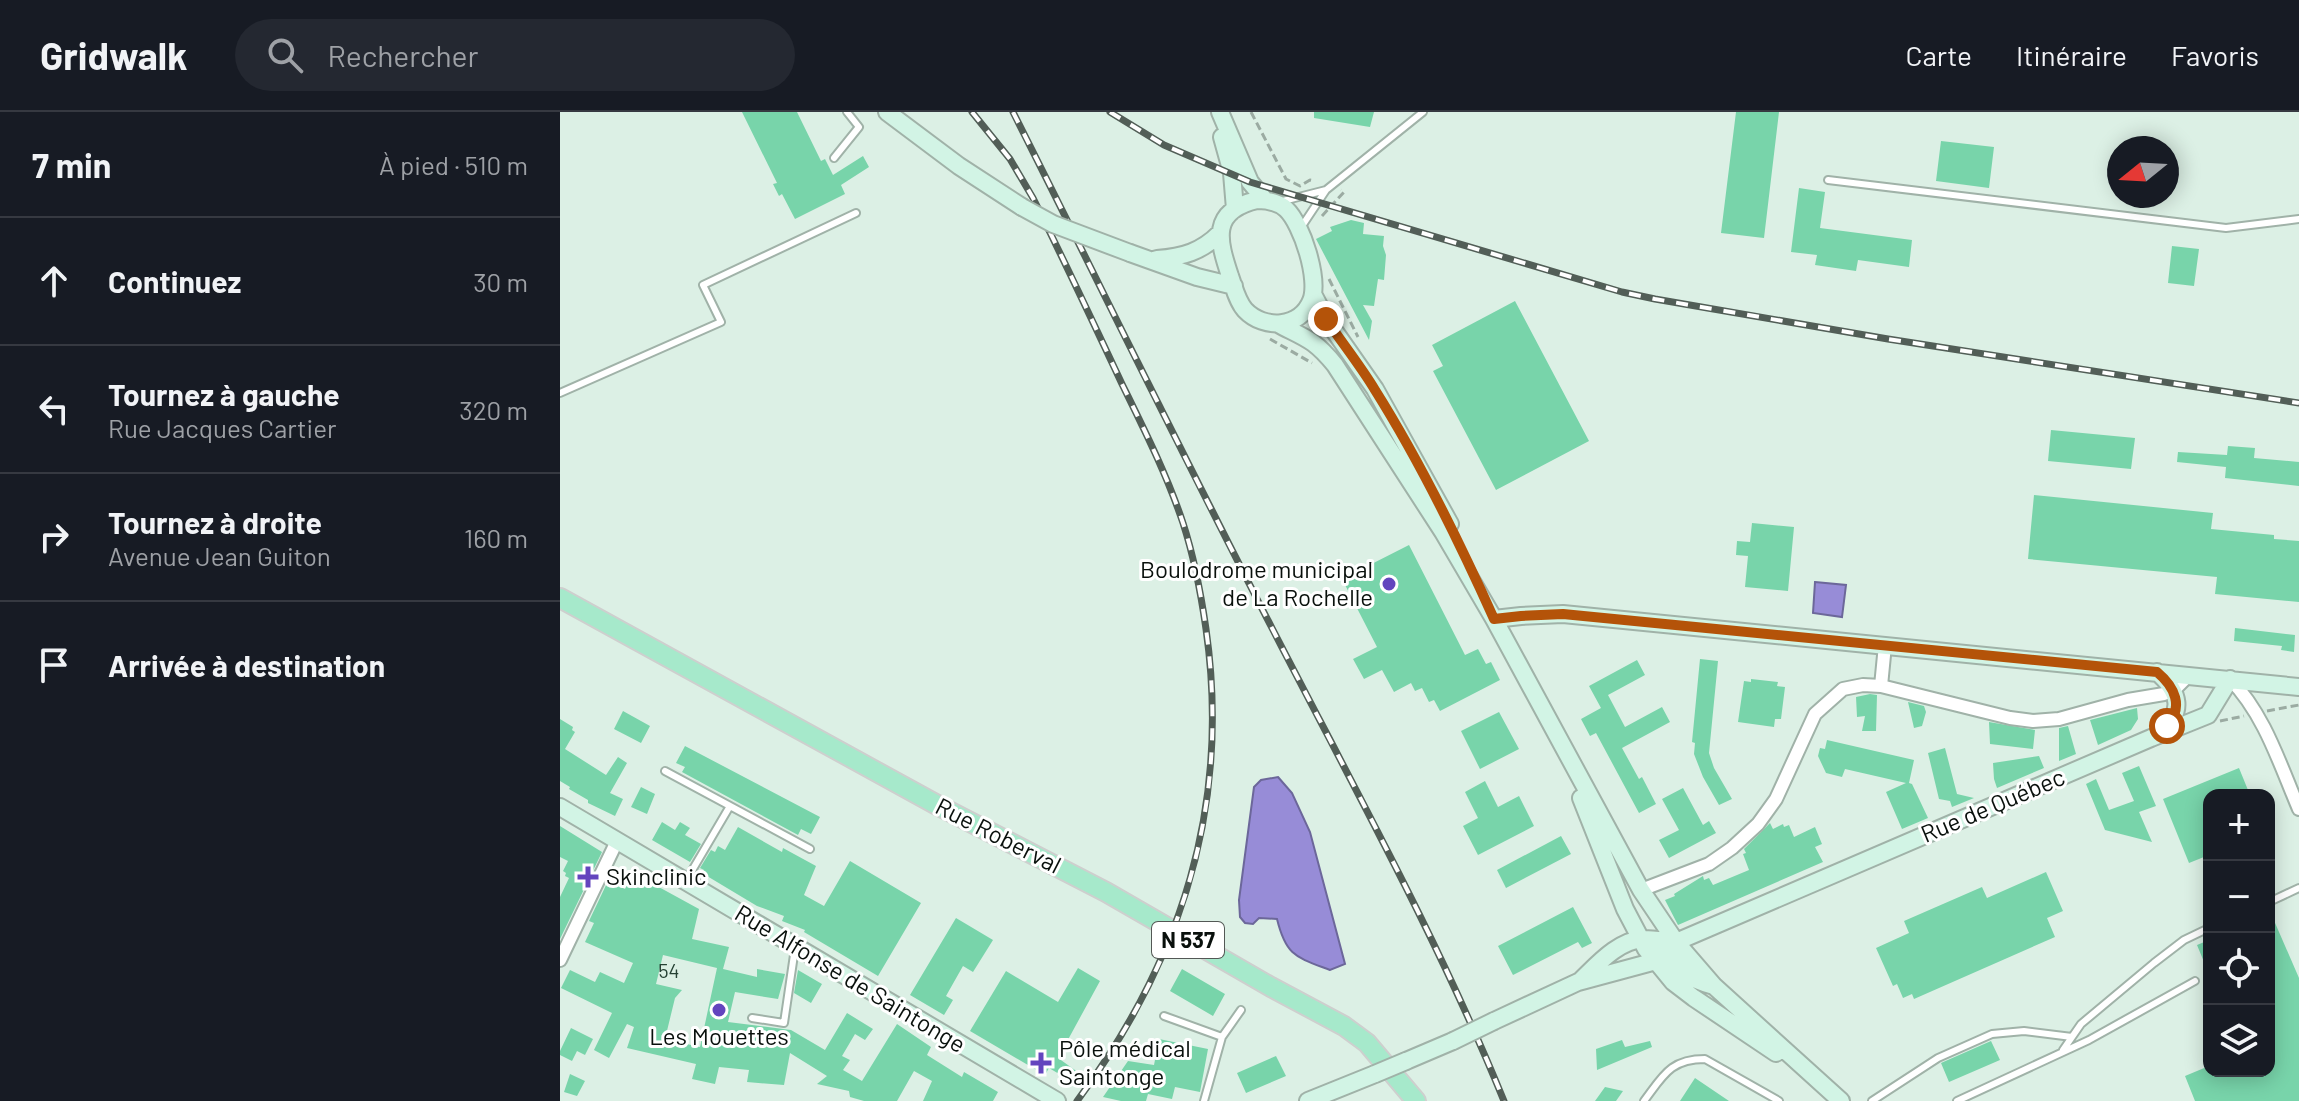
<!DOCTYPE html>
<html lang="fr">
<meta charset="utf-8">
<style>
:root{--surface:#171b24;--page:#242831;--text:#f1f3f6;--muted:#9ea1a6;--line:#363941}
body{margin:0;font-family:Barlow,sans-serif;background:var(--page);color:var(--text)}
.controls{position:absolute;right:24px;bottom:24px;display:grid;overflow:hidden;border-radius:16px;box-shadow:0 4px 20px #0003}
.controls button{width:72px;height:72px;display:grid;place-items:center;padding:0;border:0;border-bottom:2px solid var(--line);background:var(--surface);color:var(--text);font:40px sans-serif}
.compass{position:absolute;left:1547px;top:24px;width:72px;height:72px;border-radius:50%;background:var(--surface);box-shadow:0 4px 20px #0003;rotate:252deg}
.stop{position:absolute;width:24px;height:24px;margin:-18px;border:6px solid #b45309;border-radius:50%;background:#fff}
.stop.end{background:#b45309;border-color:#fff;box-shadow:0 2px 8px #0008}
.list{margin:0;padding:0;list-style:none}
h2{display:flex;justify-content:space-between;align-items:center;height:104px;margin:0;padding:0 32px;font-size:34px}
h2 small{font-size:26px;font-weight:400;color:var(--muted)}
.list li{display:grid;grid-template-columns:52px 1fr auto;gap:24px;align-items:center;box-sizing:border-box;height:128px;padding:0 32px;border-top:2px solid var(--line)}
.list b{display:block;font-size:30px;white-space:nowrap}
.list p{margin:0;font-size:26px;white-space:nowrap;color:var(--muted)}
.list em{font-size:26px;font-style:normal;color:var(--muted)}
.icon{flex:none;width:44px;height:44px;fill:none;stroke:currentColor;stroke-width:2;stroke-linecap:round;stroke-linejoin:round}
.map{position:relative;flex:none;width:1739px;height:989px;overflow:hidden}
header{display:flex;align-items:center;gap:48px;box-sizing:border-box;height:112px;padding:0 40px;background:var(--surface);border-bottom:2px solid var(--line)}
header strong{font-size:38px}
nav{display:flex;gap:44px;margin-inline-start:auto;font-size:28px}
.search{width:560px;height:72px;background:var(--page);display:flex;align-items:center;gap:20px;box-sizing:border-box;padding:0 28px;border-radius:44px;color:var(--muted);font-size:30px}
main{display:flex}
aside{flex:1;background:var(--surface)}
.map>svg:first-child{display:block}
</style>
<header>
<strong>Gridwalk</strong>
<div class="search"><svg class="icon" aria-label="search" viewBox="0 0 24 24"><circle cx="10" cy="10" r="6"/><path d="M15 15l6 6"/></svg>Rechercher</div>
<nav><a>Carte</a><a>Itinéraire</a><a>Favoris</a></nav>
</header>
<main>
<aside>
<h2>7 min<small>À pied · 510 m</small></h2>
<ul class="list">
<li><svg class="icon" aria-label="ahead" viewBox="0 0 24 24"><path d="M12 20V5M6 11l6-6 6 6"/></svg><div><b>Continuez</b></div><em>30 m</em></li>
<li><svg class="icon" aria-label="left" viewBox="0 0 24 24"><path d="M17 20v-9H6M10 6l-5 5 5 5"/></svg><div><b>Tournez à gauche</b><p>Rue Jacques Cartier</p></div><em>320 m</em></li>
<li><svg class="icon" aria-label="right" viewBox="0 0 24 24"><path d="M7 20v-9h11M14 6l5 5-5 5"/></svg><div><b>Tournez à droite</b><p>Avenue Jean Guiton</p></div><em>160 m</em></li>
<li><svg class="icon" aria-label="arrive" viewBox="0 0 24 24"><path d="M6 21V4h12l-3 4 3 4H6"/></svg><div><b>Arrivée à destination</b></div></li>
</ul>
</aside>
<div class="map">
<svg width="1739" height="989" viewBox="0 0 1739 989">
<rect width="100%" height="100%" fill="#dcf0e5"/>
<path fill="#978cd7" stroke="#6c679a" stroke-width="2" d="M1255 470 1286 473 1282 505 1253 501Z
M718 665 732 681 750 720 785 852 770 858C736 845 726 844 717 807L699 806 693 812 685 811 680 805 679 788 694 675 701 668Z"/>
<path fill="#78d4aa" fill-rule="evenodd" d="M182 0H237L261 49 265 47 273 63 303 44 309 55 281 73 285 82 235 107 222 82 219 84 213 72 217 71Z
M754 0H814L810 15 754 6Z
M1176 0H1219L1204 126 1161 121Z
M1381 29 1434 35 1429 76 1376 69Z
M1239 76 1265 80 1260 116 1352 128 1349 155 1298 148 1296 159 1255 153 1257 143 1231 140Z
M791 108 804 111 803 122 824 124 823 134 826 143 824 168 818 167 814 194 803 193 812 209 809 228 756 127 772 119 770 115Z
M1612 134 1639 137 1634 174 1608 171Z
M955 189 1029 329 936 378 873 259 883 254 872 233Z
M1491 318 1575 326 1571 357 1488 349Z
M1668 334 1695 336 1694 346 1739 350V374L1665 366 1666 355 1617 350 1618 340 1667 343Z
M1474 383 1653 401 1651 417 1714 423V427L1739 429V490L1655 482 1657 465 1468 447Z
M1192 411 1234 415 1228 479 1185 475 1188 444 1176 443 1177 429 1190 430Z
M849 433 905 543 918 537 926 552 931 550 940 568 880 599 874 588 869 590 862 576 855 579 851 571 834 580 822 558 804 567 793 547 817 535 782 467Z
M1675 516 1735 523 1734 540 1721 538 1722 534 1674 529Z
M1140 547 1158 549 1149 641 1154 656 1172 687 1159 693 1143 665 1134 642 1135 631 1132 630Z
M1077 548 1085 563 1048 583 1065 615 1102 595 1110 610 1062 636 1079 667 1082 665 1096 692 1079 701 1036 621 1030 624 1021 607 1041 596 1029 574Z
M1191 567 1218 570 1217 574 1225 575 1221 607H1215L1214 615 1178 610 1184 569 1191 570Z
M1310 582 1317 583 1316 619H1302L1305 604 1297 605 1296 585Z
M1348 590 1364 594 1366 600 1362 614 1354 616Z
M1577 596 1578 607 1571 618 1538 633 1530 608Z
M63 599 90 614 81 631 54 617Z
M939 600 959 637 920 657 901 619Z
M0 607 13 615 12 618 15 620 5 637 46 663 58 645 67 651 50 681 63 687 55 704 28 691V688L9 677 10 675 0 669Z
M1429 610 1475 618 1473 637 1430 632Z
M1508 614 1516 642 1499 649V616Z
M1267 628 1354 648 1349 671 1352 672 1368 706 1342 717 1326 680 1346 671 1285 657 1282 665 1266 661 1258 644 1260 636 1265 637Z
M125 634 260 705 251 722 241 717 238 723 122 660 125 655 116 651Z
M1385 636 1397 682 1414 686 1392 695 1390 689 1379 687 1368 641Z
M1479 644 1484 656 1437 676 1434 667 1433 651Z
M1579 654 1596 694 1579 700 1592 730 1545 718 1526 672 1536 667 1549 698 1574 689 1562 661Z
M1679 656 1690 683H1649V743L1629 751 1603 687Z
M925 669 938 695 959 684 974 714 918 743 903 714 918 706 905 680Z
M81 675 95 682 87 702 71 695Z
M1123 676 1143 713 1149 709 1156 721 1109 746 1099 728 1119 718 1102 687Z
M102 710 115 718 120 710 130 716 125 723 141 732 130 750 92 728Z
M1210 711 1213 717 1223 712 1224 715 1229 713 1234 725 1255 715 1262 732 1255 735 1263 750 1118 813 1105 788 1115 784 1114 782 1143 764 1144 768 1149 766 1153 773 1189 758 1183 742 1186 741 1184 737Z
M0 714 42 740 0 827V785L9 766 5 764 6 761 3 759 8 749 0 745Z
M178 715 222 740 223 736 256 754 244 783 264 794 290 749 361 791 318 864 244 820 245 818 222 809 224 804 197 794 142 761 144 758 140 756 151 738 155 740 158 734 165 738Z
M1001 724 1011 742 946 776 937 758Z
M1486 760 1503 799 1487 806 1495 825 1354 887 1352 882 1343 886 1337 872 1333 874 1316 836 1349 821 1344 809 1422 775 1427 786Z
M69 767 83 775 86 768 139 797 132 827 169 835 163 857 197 865V857L225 862 218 887 175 880 168 910 231 918 265 938 287 901 313 917 305 928 295 922 282 944 290 948 283 958 302 969 337 912 371 935 367 943 402 965 404 960 438 980 433 989H363L372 969 354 959 337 989H304L290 985 289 979 257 972 267 964 230 941 224 973 187 970 189 958 159 955 155 972 132 967 136 952 67 936 74 915 67 912 49 946 34 938 52 901 1 876 10 858 35 870 40 860 64 871 73 851 25 830 34 811 29 809 48 769 65 777ZM103 843 157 856 140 935 105 927 115 886 122 878 96 872Z
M1013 795 1032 831 1022 836 1018 830 953 863 938 834Z
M1709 797 1739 866V989H1635L1625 964 1649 954V959H1709Z
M396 806 433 828 413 860 403 854 386 884 393 888 384 903 350 883Z
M1649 828V862L1637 833Z
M518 856 540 869 498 946 522 963 516 972 489 956 485 963 410 919 446 859 498 890Z
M622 857 665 882 653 904 610 879Z
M238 858 262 872 251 891 234 881Z
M11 916 33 927 25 943 17 939 12 949 0 943V939Z
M599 927 648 937 640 980 615 975 612 987 588 982 586 989H561L543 985 568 949 594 953Z
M1062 928 1065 935 1090 929 1092 935 1037 958 1036 937Z
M1431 929 1440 948 1389 970 1381 951Z
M716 944 726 964 686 981 677 961Z
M10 962 25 969 17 984 4 980Z
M1135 966 1169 989H1120Z
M1045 975 1063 979 1056 989H1035Z"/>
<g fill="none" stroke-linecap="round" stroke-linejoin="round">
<defs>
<path id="lane" d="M274 46 299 15 287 0
M1268 68 1666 116 1739 107
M719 90 766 78
M742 114 766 78 863 0
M0 281 161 210 143 173 296 101
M105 659 250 737
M127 767 170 694
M1709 790 1739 776
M604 904 662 925
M192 906 224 911 235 836
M1503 938 1521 912 1594 851 1624 828 1649 816
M644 989 662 925 681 898
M1084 989C1103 964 1110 947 1145 947L1219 989
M1312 989 1378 946 1432 922 1464 919 1512 925
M1397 989 1529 928 1635 869"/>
<path id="street" d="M1670 567C1705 603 1720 653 1739 697
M1321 574 1325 533
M1081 778 1149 752 1172 736 1198 712 1216 687 1255 602 1283 577 1303 573 1321 574 1450 606 1473 609 1499 607 1568 588 1604 582 1614 578 1629 563
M0 848 57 729"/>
<path id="secondary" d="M327 0 399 54 462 95
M660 0 690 70 705 88
M662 25 672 61 675 97
M697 88C708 88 718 90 726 97 742 112 760 168 751 189 740 216 704 218 685 198 677 189 674 175 670 164 658 128 650 99 697 88Z
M570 141 637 165 674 174
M597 147C623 145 641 140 660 121
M753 182 766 207 815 277 890 412
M718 212C745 226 754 227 775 253L883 420 934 507 1081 778 1116 830 1154 874 1281 989
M934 507 961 504 1003 502 1739 575
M1597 560C1620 580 1625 601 1599 620
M1021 686 1065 797 1086 837 1113 870 1134 886 1216 941
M0 695 497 989
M1099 832C1118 857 1122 865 1154 874
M1020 869C1037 853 1058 828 1084 827 1094 827 1105 829 1116 830
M934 909 1018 870 1096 849 1116 830 1591 626 1648 603 1670 567
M846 949 893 929
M748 989 815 962"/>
<path id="primary" d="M0 486 379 694 546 780 711 875 784 914 807 931 856 989"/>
</defs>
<use href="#lane" stroke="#a0b2a8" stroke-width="10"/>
<use href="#street" stroke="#a0b2a8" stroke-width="16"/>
<use href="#secondary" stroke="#a0b2a8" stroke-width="20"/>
<use href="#primary" stroke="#cecfce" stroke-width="22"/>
<path stroke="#9baba2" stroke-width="3" stroke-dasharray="8 4" stroke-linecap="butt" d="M691 0 726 67 740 74 750 68 755 69
M762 104 784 80 781 78
M769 167 798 225
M710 227 752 251
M1707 599 1739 593
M1660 609 1684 604"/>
<use href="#lane" stroke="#fff" stroke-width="6"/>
<use href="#street" stroke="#fff" stroke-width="12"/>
<use href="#secondary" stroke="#d2f4e5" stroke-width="16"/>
<use href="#primary" stroke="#a6e9cb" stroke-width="18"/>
<defs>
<path id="rail" d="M412 0 450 47 473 86C504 148 533 210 562 272 584 317 607 363 623 411 634 445 641 482 646 517 671 693 622 848 517 989
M453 0C540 173 624 346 713 518 793 674 878 827 944 989
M550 0 604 33 690 70 1062 180 1095 187 1328 227 1739 291"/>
</defs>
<use href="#rail" stroke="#525e57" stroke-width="7"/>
<use href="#rail" stroke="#fff" stroke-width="4" stroke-dasharray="12" stroke-linecap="butt"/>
<defs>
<path id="secondary-bridge" d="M462 95 493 112 570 141
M893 929 934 909
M815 962 846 949"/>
</defs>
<use href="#secondary-bridge" stroke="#a0b2a8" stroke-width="20" stroke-linecap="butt"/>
<use href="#secondary-bridge" stroke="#d2f4e5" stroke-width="16"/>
</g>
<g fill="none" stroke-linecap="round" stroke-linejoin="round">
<path stroke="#b45309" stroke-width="10" d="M766 207C782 231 800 253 815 278 861 351 899 429 934 507L961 504 1003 502 1597 560C1615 575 1624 595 1607 614"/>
</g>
<g fill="#6345be" stroke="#fff" stroke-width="3">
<circle cx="829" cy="472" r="8"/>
<path d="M24 753h8v8h8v8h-8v8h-8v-8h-8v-8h8z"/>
<circle cx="159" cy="898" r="8"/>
<path d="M477 939h8v8h8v8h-8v8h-8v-8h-8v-8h8z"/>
</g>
<g text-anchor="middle" stroke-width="6" stroke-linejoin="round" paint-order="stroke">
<g font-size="20" fill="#254134">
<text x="109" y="866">54</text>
</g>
<rect fill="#fff" stroke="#535855" stroke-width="2" x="592" y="810" width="72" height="36" rx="6"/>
<g font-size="22" font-weight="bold" fill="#09100c">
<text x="628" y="836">N 537</text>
</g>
<g font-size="24" fill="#09100c" stroke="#fff" text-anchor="start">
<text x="813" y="466" text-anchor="end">Boulodrome municipal<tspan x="813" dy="28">de La Rochelle</tspan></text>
<text x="46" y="773">Skinclinic</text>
<text x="159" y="933" text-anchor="middle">Les Mouettes</text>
<text x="499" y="945">Pôle médical<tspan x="499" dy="28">Saintonge</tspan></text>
</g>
<g font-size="24" fill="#09100c" stroke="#fff">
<text transform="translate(1433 694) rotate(-23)" y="8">Rue de Québec</text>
<text transform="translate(438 724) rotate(27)" y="8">Rue Roberval</text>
<text transform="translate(290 867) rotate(31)" y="8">Rue Alfonse de Saintonge</text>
</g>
</g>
</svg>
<div class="controls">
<button>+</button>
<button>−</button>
<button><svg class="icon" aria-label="locate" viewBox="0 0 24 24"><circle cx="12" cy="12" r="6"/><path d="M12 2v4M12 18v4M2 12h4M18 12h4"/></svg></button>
<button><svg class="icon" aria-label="layers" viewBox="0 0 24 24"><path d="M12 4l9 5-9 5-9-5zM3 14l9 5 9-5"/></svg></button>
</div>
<svg class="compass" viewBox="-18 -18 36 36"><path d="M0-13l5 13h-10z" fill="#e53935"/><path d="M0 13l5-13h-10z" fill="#9ea1a6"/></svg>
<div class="stop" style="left:1607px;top:614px"></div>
<div class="stop end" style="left:766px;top:207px"></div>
</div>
</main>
